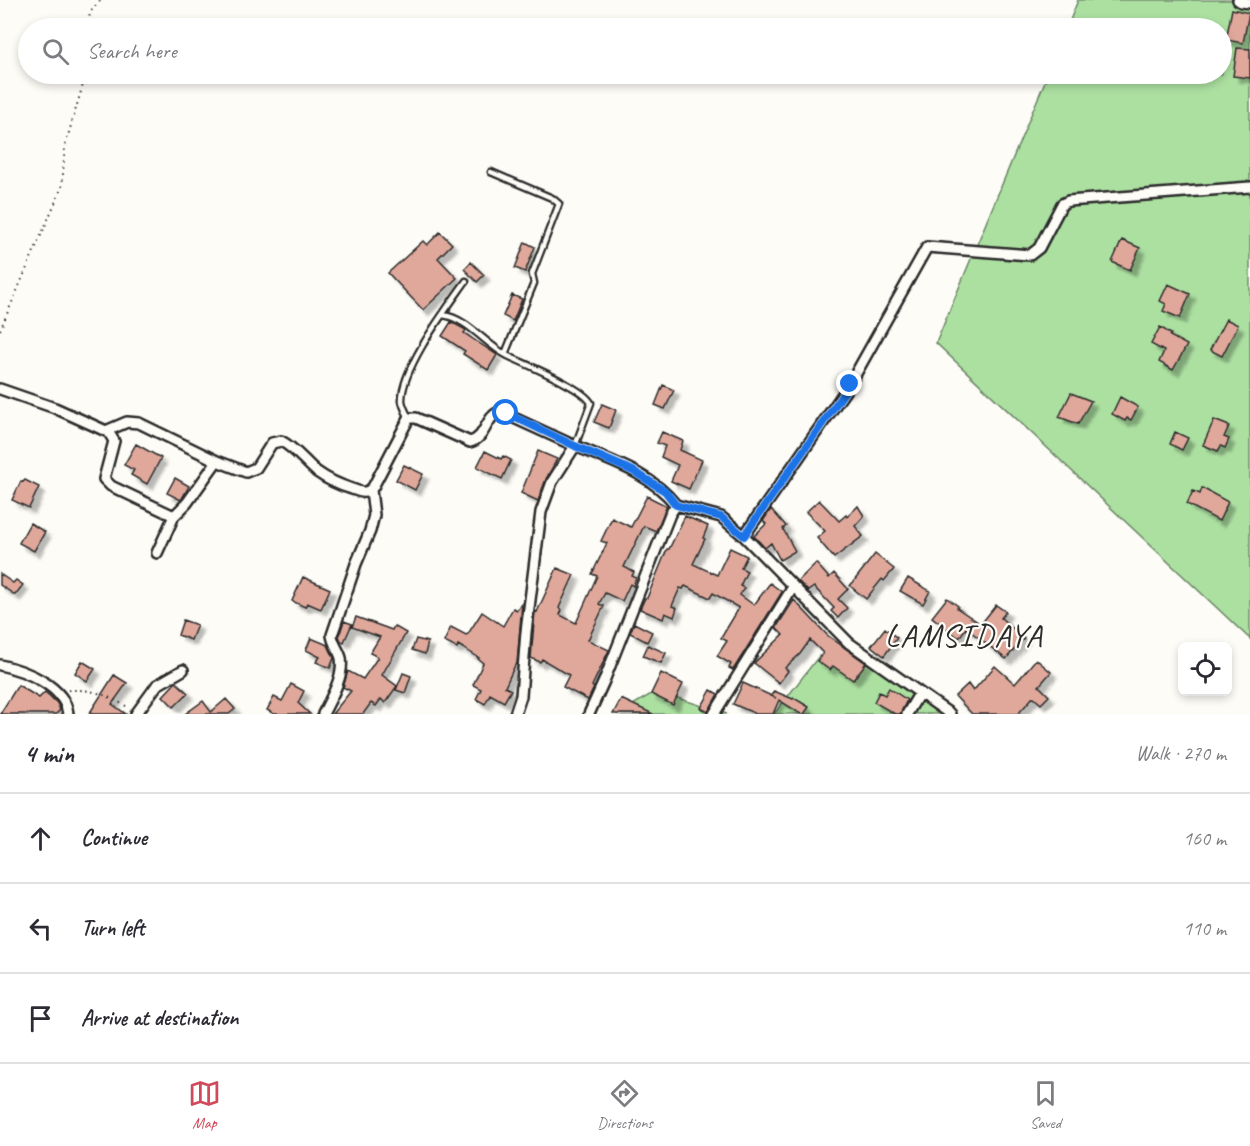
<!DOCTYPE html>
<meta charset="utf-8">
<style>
:root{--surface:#fff;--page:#f7f7f7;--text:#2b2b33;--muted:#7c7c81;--line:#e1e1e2;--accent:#d1495b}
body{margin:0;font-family:Caveat,sans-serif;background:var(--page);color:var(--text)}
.controls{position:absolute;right:18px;bottom:18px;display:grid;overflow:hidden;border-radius:9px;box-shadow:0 3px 9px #0003}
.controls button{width:54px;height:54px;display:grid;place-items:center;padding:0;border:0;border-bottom:2px solid var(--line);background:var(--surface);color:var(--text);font:30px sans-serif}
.stop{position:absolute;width:18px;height:18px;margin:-14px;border:4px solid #1a73e8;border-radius:50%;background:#fff}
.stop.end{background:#1a73e8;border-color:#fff;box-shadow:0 2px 6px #0008}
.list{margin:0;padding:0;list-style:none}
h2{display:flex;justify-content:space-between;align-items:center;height:78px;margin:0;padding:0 24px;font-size:26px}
h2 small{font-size:20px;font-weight:400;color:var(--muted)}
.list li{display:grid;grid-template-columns:39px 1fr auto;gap:18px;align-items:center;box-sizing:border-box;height:90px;padding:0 24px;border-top:2px solid var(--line)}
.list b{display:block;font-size:22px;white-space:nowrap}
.list em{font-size:20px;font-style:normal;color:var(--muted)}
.icon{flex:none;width:33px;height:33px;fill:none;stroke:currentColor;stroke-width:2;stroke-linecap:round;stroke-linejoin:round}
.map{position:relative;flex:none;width:1250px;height:714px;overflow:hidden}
.search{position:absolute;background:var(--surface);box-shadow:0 3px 9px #0003;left:18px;right:18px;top:18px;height:66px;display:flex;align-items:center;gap:15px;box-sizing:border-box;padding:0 21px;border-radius:33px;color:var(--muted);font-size:22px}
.sheet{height:348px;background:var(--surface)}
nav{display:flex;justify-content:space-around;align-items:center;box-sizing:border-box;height:84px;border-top:2px solid var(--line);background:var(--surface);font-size:16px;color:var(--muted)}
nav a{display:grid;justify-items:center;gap:3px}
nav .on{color:var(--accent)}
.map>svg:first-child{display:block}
</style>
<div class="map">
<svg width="1250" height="714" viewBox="0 0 1250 714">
<defs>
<filter id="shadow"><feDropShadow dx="5.5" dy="5.5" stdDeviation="1.5" flood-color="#0004"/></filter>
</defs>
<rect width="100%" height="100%" fill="#fdfcf7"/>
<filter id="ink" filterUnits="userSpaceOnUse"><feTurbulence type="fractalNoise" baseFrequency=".0167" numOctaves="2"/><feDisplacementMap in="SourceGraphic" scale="12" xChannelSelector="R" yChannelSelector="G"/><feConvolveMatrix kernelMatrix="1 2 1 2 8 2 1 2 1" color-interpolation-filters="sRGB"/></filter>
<g filter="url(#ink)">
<path fill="#ace0a1" stroke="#6c8666" stroke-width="1.5" d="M1078 0H1250V639L936 343 1048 74H1222V28H1067Z
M819 656 884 666 951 714H774Z
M656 691 727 714H618Z"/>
<path fill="#e0a89b" stroke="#2b2b2b" stroke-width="1.5" filter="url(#shadow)" d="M1232 9 1249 13 1243 43 1226 40Z
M1237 48 1250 49V78L1233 76Z
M440 232 452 244 438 258 457 278 423 310 388 273 423 241 427 245Z
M1122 240 1140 248 1130 270 1112 262Z
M525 242 535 247 525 272 515 268Z
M471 262 484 275 477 282 464 269Z
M1168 284 1190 294 1180 318 1163 311 1166 304 1160 301Z
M512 295 522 299 513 321 503 316Z
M1226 319 1238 325 1222 356 1210 350Z
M451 322 466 330 464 333 497 355 488 370 463 354 465 351 442 336Z
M1160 327 1171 334 1170 336 1187 345 1173 370 1159 362 1164 351 1151 344Z
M663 385 674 390 665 409 655 405Z
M1071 393 1091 401 1078 424 1059 417Z
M1120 397 1138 407 1131 420 1127 418 1125 421 1112 414Z
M602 404 616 410 609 428 594 422Z
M1214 420 1229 426 1224 437 1229 439 1225 448 1221 446 1218 451 1203 445Z
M662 432 683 441 680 450 702 460 689 489 671 481 678 465 661 457 665 446 657 443Z
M1175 432 1188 438 1182 450 1170 444Z
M136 444 161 458 147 484 131 475 134 470 124 465Z
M485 451 501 459 503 456 511 460 502 479 477 467Z
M538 451 557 459 546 479 538 501 521 493Z
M404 465 423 474 415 490 396 480Z
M175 478 189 486 181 500 167 493Z
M25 480 39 487 29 508 12 500 21 481 23 482Z
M1202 488 1228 502 1219 521 1187 504 1193 491 1200 494Z
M647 496 667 506 656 531 644 526 624 567 634 572 632 576 636 578 633 586 630 584 622 601 605 593 599 604 604 606 588 640 609 650 592 686 594 688 588 700 563 687 569 675 542 659 540 662 531 658 535 611 537 612 557 568 574 575 559 608 562 610 560 615 576 623 597 576 592 574 607 543 601 541 612 518 631 527Z
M819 500 839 521 846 515 847 517 858 506 864 516 855 526 863 536 834 558 817 538 825 531 806 512Z
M771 509 786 526 783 529 795 551 780 560 771 543 765 548 754 536 766 524 763 521Z
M685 516 708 526 703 538 705 539 693 564 717 575 730 548 747 556 741 568 747 571 740 586 744 588 740 595 754 605 770 583 782 592 733 670 729 668 731 664 717 656 727 641 721 638 739 608 713 593 710 598 685 586 683 589 680 588 672 606 677 608 674 617 665 613 663 619 640 609 645 598H647L667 549H669Z
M30 523 45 532 34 551 19 543Z
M875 554 894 569 884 581 882 579 866 599 850 586Z
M816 563 829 578 834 573 848 589 838 599 847 608 838 618 831 611 834 608 814 587 808 591 798 581Z
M0 574 13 583 16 580 23 585 15 595 0 585Z
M303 577 330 589 321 609 307 603 305 607 292 601Z
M908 578 930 591 923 604 900 591Z
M947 598 958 606 957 608 981 624 996 605 1006 612 1001 618 1024 638 1006 659 966 628 959 638 932 617Z
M794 600 827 635 866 663 853 680 833 666 830 670 817 661 823 653 810 640 800 654 785 668 788 671 779 683 754 663 783 635 776 628Z
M522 603 517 664 515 665 505 687 511 690 504 702 490 694 485 704 476 699 481 689 473 685 483 663 478 659 479 658 458 645 457 648 444 642 451 627 466 635 468 634 482 612 503 626 513 608 517 610Z
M356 617 392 630 394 626 406 633 382 675 397 686 385 703 381 699 376 706 371 703 363 714H332L351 691 343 687 348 671 363 679 378 657 370 653 380 637 352 627Z
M183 620 197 625 191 640 178 635Z
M344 621 352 624 344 642 341 641 339 636Z
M634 623 652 632 647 642 630 633Z
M885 628 897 638 884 656 871 646Z
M311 638 328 645 334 658 330 668 316 662 320 657 306 650Z
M416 639 428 642 425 654 412 650Z
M648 645 666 653 661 663 643 656Z
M1036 659 1051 672 1039 686 1049 696 1041 704 1033 697 1018 714H972L955 696 968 684 973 691 995 666 1015 684Z
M82 661 95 669 87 681 75 673Z
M403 673 411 676 405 693 396 690Z
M661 673 683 684 673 705 651 694Z
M114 675 127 683 112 704 126 714H89Z
M176 682 188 693 174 707 163 696Z
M743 683 776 698 771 696 774 691 793 699 794 698 809 707 804 714H801L779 700 773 714H756L733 704Z
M291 684 304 691 298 703 310 714H274L267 710 274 697 282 701Z
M18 685 39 698 45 692 57 703 60 710 56 714H0Z
M889 688 907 700 900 714H895L874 702 879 692 885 695Z
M711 690 718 694 708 712 701 708Z
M226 699 235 709 229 714H185L203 701 211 712Z
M621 699 653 714H613Z"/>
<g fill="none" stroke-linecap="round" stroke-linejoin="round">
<defs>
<path id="service" d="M491 172 552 198 559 204 532 274 534 283 505 354
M443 315C469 319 484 344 508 356 525 364 584 388 591 403L575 446
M409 418C406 412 403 407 402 401 401 368 447 308 466 281"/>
<path id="minor" d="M1238 0 1241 2 1250 3
M0 389 55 408 106 431 127 422 139 423 217 461 246 472 256 468 272 443 281 441C295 448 305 462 317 472 328 480 339 485 352 489 360 492 366 495 373 487L409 418H416L470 442C487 438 485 415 501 412L575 446
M108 431 114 441 104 479 111 486 174 516
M744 536 850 384 927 247 1030 255 1039 248 1062 204 1068 201 1250 187
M157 553 174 516 187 503 217 461
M0 665C24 670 65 686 68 714
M136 714 157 685 183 670
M323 714C331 698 344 677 341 658 339 650 333 644 332 635L356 564 370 531 374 515 371 490
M515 714 521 696 526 632 541 512 552 482 575 446C611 461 651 473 676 505
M589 714 604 681 670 514 676 505 721 517 744 536 849 643 950 714
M714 714 793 587
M907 714 919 694"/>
</defs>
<use href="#service" stroke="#2b2b2b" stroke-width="9"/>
<use href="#minor" stroke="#2b2b2b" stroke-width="14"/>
<path stroke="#2b2b2b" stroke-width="2" stroke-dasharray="1.5 4.5" stroke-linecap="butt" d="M93 28C86 13 90 12 101 0
M0 330 62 187 65 146 86 74
M68 690C97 689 104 695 130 708"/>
<use href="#service" stroke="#fdfcf7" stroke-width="4.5"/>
<use href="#minor" stroke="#fdfcf7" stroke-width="9"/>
</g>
</g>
<g fill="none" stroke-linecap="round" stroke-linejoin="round" filter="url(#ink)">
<path stroke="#1a73e8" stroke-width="8" d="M506 413 575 446 633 471 665 491 676 505 721 517 744 536 850 384"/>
</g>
<g text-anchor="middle" stroke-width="4.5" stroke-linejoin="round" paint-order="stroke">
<g font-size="32" letter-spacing="1.5" fill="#2b2b2b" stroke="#fdfcf7">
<text x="964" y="646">LAMSIDAYA</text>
</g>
</g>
</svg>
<div class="controls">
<button><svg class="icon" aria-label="locate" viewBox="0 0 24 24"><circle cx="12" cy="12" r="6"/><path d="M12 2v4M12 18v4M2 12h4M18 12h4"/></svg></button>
</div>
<div class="stop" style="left:506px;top:413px"></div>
<div class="stop end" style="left:850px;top:384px"></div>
<div class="search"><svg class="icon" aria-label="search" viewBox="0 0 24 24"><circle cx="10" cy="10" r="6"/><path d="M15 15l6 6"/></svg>Search here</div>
</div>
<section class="sheet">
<h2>4 min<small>Walk · 270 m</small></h2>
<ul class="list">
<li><svg class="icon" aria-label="ahead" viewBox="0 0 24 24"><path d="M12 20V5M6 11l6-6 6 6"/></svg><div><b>Continue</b></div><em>160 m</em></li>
<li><svg class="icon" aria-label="left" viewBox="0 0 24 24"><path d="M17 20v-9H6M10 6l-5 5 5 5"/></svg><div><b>Turn left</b></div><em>110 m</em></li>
<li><svg class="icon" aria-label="arrive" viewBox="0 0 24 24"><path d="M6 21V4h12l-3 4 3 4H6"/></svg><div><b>Arrive at destination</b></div></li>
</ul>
</section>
<nav>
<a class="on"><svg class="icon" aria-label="map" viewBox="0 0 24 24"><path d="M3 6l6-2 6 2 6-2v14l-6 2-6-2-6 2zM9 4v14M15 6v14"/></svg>Map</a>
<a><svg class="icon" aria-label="directions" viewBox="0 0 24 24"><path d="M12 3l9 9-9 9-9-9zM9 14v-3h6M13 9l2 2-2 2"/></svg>Directions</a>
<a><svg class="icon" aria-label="saved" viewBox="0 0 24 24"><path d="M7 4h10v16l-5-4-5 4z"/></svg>Saved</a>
</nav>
